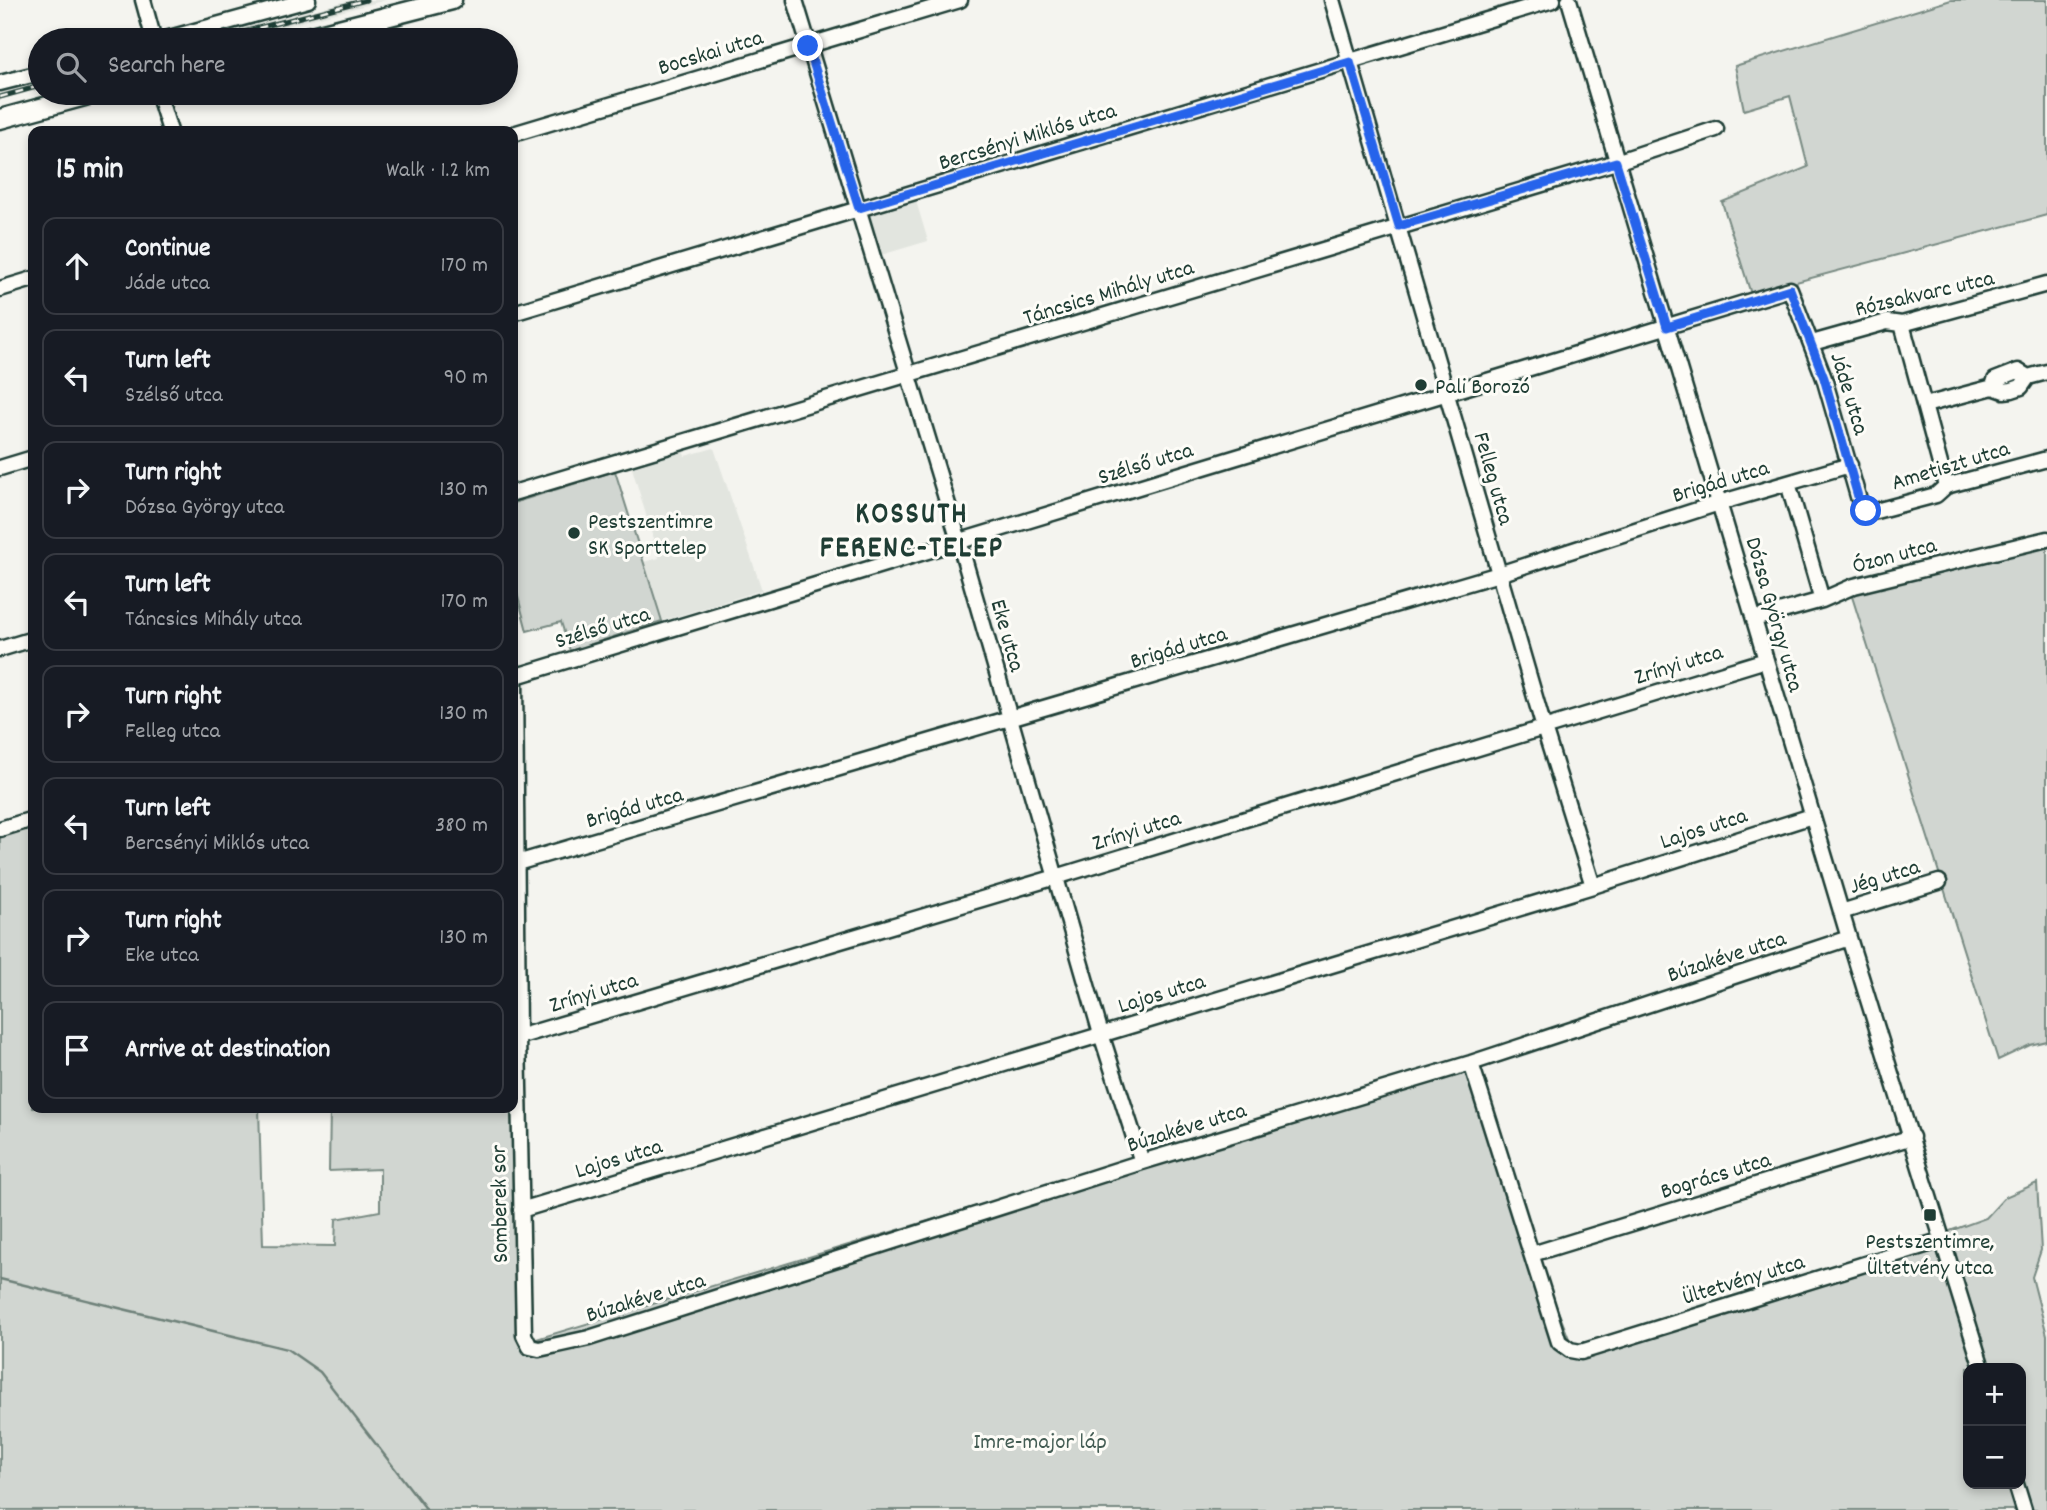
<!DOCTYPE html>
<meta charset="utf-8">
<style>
:root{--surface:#171b24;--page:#242831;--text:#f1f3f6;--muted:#9ea1a6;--line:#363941}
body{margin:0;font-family:Dekko,sans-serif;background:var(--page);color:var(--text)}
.controls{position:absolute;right:21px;bottom:21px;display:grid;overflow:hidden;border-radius:14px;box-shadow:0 4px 10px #0003}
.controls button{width:63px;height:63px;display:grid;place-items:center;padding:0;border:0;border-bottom:2px solid var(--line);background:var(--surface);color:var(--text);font:35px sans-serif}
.stop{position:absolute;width:21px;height:21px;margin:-16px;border:5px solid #2563eb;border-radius:50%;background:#fff}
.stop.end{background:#2563eb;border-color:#fff;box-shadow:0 2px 7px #0008}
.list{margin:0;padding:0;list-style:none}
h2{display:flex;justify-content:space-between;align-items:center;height:91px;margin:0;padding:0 28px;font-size:30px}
h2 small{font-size:23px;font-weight:400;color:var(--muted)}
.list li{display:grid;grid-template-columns:46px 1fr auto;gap:21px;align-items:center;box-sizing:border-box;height:98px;margin:0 14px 14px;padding:0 14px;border:2px solid var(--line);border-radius:14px}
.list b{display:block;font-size:26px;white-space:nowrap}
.list p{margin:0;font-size:23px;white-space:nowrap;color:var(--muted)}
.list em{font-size:23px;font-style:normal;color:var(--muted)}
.icon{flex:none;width:38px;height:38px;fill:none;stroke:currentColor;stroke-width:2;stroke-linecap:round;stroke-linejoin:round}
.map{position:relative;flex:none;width:2047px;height:1510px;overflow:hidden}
.search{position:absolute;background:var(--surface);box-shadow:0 4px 10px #0003;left:28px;top:28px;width:490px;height:77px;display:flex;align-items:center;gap:18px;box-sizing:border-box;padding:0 24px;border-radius:38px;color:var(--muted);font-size:26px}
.panel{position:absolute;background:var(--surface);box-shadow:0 4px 10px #0003;left:28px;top:126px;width:490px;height:987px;border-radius:14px}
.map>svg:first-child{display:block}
</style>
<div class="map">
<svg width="2047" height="1510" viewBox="0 0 2047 1510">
<rect width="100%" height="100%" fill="#f4f4ef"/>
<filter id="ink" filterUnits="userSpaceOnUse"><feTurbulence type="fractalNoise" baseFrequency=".0143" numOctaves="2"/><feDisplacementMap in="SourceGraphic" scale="14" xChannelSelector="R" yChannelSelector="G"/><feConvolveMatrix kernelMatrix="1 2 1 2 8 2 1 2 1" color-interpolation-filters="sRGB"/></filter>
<g filter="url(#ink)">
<path fill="#e2e5df" d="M351 0H386L231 40H199Z
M916 201 928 241 881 255 869 214Z
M714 448 762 590 662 621 644 562 659 558 632 468 683 451 685 456Z"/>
<path fill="#d1d6d1" stroke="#788a82" stroke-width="2" fill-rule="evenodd" d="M1951 0H2047V215L1751 294 1722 202 1808 167 1790 96 1744 110 1735 66Z
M615 471 662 621 570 651 561 622 527 631 513 578V503Z
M2047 533V1041L2030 1045 1998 1060 1849 587Z
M520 665 518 775 530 1341 1475 1056 1543 1273 1572 1346 1579 1347 1947 1232 1986 1218 2005 1197 2037 1183 2041 1250 2032 1277 2047 1335V1510H0V827L33 816V1108H259L263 1245 335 1246 336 1219 380 1211V1169L329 1171 330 1108H513V669ZM1968 1368H2021V1484H1968Z"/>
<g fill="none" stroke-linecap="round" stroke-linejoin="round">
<path stroke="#6e8179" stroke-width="2.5" d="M0 1279 287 1349 320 1372 427 1510"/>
<defs>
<path id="minor" d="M143 0 154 40
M795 0 959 541 1101 1034 1142 1162
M1332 0 1544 728 1593 886
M1569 0 1849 938 1982 1368
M162 40 308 0
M0 83 40 73
M158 93 170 131
M513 134 960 0
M0 289 33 279
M513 313 1553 0
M1902 324 1946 486
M1812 343 1887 322 1902 324 2047 284
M1993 387 1995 380 2018 371 2028 377
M1925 405 1993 387 2004 391 2012 390 2021 387 2028 377 2047 372
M0 468 33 458
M1788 483 1822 600
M513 493 1616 162 1716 129
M1754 619 1822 600 1854 586 2047 539
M0 649 33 639
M515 676 518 1037 524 1335 530 1347 539 1349 589 1338 1142 1162 1471 1063 1849 938
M513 677 1790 289 1824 378 1861 507 1872 512 1936 495 1946 486 2047 459
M0 829 33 819
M517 863 1499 574 1719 503 1850 465
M1841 912 1939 882
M518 1037 1056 877 1766 660
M1471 1063 1559 1342 1570 1350 1581 1352 1942 1240
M521 1210 1593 886 1812 816
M1532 1254 1912 1137
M2016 1484 2024 1510"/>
<path id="major" d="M296 40 452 0
M0 119 96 93"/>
</defs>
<use href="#minor" stroke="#1f3d34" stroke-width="19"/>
<use href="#major" stroke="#1f3d34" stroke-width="23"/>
<use href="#minor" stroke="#fdfcf7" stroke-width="14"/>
<use href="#major" stroke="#fdfcf7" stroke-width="18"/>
<defs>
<path id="rail" d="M212 40 366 0
M0 97 40 86"/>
</defs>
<use href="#rail" stroke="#1f3d34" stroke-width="5"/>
<use href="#rail" stroke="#fdfcf7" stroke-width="2.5" stroke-dasharray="8" stroke-linecap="butt"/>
</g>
</g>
<g fill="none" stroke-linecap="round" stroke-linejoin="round" filter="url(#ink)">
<path stroke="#2563eb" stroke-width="9" d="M808 46 859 208 1350 62 1399 226 1616 162 1667 327 1790 289 1824 378 1861 507 1866 511"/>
</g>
<g fill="#1f3d34" stroke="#fdfcf7" stroke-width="2.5">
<circle cx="1421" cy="385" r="7"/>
<circle cx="574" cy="533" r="7"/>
<rect x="1923" y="1208" width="14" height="14" rx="3.5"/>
</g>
<g text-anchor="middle" stroke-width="6" stroke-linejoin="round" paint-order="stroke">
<g font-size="23" fill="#1f3d34" stroke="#fdfcf7">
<text transform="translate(710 51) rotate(-17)" y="8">Bocskai utca</text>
<text transform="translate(1027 135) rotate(-17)" y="8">Bercsényi Miklós utca</text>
<text transform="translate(1108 291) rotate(-17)" y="8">Táncsics Mihály utca</text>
<text transform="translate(1924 292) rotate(-13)" y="8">Rózsakvarc utca</text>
<text transform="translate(1851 393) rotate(73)" y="8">Jáde utca</text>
<text transform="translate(1145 462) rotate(-17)" y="8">Szélső utca</text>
<text transform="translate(1950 464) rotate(-17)" y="8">Ametiszt utca</text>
<text transform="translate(1495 478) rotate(74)" y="8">Felleg utca</text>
<text transform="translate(1720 480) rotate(-17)" y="8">Brigád utca</text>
<text transform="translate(1894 554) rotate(-15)" y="8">Ózon utca</text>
<text transform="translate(1776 614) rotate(74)" y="8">Dózsa György utca</text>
<text transform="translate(602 626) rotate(-17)" y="8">Szélső utca</text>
<text transform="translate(1009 635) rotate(74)" y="8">Eke utca</text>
<text transform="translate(1178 646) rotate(-17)" y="8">Brigád utca</text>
<text transform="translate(1678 663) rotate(-17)" y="8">Zrínyi utca</text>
<text transform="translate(634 806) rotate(-16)" y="8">Brigád utca</text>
<text transform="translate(1703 827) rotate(-18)" y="8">Lajos utca</text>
<text transform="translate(1136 829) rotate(-17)" y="8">Zrínyi utca</text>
<text transform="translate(1884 875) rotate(-17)" y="8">Jég utca</text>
<text transform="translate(1726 955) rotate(-18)" y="8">Búzakéve utca</text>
<text transform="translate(593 991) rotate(-17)" y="8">Zrínyi utca</text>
<text transform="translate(1161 992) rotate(-17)" y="8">Lajos utca</text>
<text transform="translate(1186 1126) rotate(-17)" y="8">Búzakéve utca</text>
<text transform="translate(618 1157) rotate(-17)" y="8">Lajos utca</text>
<text transform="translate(1715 1174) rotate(-17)" y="8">Bogrács utca</text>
<text transform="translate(498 1204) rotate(-91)" y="8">Somberek sor</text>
<text transform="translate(1743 1278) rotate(-17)" y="8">Ültetvény utca</text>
<text transform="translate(645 1296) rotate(-17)" y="8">Búzakéve utca</text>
</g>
<g font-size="23" fill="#1f3d34" stroke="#fdfcf7" text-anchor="start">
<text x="1435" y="393">Pali Borozó</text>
<text x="588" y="528">Pestszentimre<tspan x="588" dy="26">SK Sporttelep</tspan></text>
<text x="1930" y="1248" text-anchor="middle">Pestszentimre,<tspan x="1930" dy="26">Ültetvény utca</tspan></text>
</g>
<g font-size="23" fill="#435c53" stroke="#fdfcf7">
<text x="1040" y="1448">Imre-major láp</text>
</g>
<g font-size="30" font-weight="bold" letter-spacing="2" fill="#1f3d34" stroke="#fdfcf7">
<text x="912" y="522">KOSSUTH<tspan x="912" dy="34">FERENC-TELEP</tspan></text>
</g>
</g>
</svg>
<div class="controls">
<button>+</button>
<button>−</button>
</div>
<div class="stop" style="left:1866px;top:511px"></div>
<div class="stop end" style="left:808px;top:46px"></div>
<div class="search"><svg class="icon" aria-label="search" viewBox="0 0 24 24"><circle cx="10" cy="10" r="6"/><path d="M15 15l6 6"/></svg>Search here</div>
<section class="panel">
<h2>15 min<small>Walk · 1.2 km</small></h2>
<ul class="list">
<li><svg class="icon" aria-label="ahead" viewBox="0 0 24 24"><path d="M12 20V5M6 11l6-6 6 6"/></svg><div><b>Continue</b><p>Jáde utca</p></div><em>170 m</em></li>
<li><svg class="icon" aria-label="left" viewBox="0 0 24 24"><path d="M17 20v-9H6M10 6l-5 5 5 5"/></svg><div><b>Turn left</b><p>Szélső utca</p></div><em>90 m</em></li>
<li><svg class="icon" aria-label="right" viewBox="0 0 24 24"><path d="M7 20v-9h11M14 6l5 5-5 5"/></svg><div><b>Turn right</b><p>Dózsa György utca</p></div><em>130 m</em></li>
<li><svg class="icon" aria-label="left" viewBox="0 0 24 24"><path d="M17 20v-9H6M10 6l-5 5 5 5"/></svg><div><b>Turn left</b><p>Táncsics Mihály utca</p></div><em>170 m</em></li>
<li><svg class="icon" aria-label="right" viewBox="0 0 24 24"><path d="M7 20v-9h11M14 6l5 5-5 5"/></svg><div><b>Turn right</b><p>Felleg utca</p></div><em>130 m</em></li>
<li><svg class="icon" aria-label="left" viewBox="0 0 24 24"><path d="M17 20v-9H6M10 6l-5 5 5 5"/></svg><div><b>Turn left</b><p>Bercsényi Miklós utca</p></div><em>380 m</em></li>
<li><svg class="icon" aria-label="right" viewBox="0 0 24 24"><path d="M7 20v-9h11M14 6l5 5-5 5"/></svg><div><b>Turn right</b><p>Eke utca</p></div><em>130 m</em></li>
<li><svg class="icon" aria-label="arrive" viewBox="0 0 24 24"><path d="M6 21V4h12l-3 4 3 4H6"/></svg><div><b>Arrive at destination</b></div></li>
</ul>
</section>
</div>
